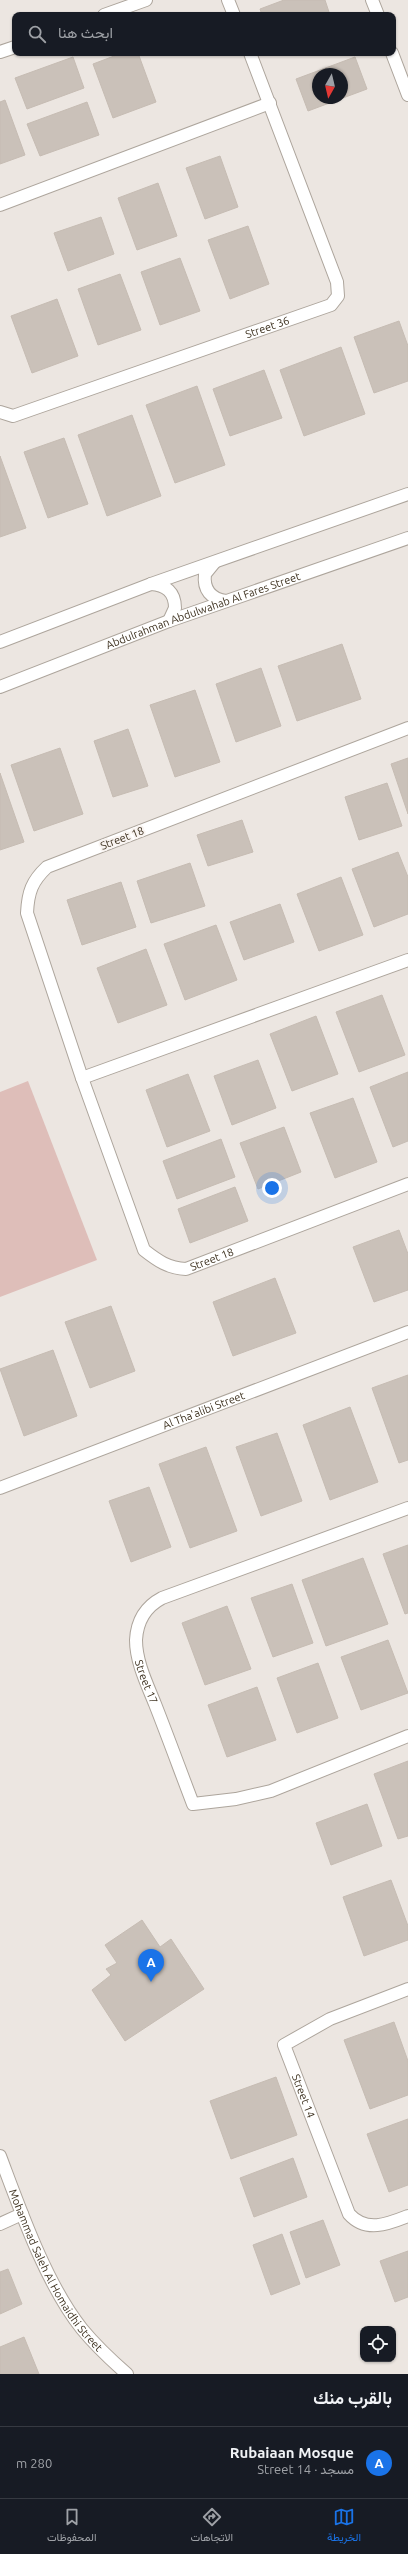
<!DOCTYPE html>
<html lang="ar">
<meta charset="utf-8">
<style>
:root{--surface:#171b24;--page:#20242c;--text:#f1f3f6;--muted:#9ea1a6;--line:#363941;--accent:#1a73e8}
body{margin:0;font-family:Ubuntu,Vazirmatn,sans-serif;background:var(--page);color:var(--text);direction:rtl}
.controls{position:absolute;right:12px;bottom:12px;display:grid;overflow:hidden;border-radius:8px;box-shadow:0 1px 3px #0004}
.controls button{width:36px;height:36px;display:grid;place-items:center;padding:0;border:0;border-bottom:1px solid var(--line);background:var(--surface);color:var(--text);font:20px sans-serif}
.compass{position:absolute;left:312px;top:68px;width:36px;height:36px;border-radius:50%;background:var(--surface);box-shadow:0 1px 3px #0004;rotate:188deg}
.you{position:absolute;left:272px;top:1188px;width:14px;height:14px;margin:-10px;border:3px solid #fff;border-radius:50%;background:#1a73e8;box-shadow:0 0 0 6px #1a73e833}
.badge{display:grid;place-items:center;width:26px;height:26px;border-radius:50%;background:var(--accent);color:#fff;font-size:13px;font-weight:700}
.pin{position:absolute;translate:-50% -33px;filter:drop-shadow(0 1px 2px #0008)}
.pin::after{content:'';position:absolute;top:21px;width:14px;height:12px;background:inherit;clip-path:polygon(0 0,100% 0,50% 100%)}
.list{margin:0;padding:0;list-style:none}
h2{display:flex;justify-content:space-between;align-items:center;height:52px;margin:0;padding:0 16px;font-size:17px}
h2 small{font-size:13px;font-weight:400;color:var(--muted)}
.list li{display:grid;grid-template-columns:26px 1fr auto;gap:12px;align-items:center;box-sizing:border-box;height:72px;padding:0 16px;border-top:1px solid var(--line)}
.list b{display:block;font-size:15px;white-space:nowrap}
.list p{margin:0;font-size:13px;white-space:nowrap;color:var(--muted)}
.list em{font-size:13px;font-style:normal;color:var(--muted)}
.icon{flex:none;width:22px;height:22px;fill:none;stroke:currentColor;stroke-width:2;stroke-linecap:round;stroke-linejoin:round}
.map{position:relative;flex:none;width:408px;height:2374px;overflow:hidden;direction:ltr}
.search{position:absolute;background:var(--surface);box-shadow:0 1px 3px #0004;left:12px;right:12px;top:12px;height:44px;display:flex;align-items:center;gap:10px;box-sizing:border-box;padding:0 14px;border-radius:8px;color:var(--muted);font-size:15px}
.sheet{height:124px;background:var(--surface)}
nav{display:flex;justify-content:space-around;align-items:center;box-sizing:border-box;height:56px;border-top:1px solid var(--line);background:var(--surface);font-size:11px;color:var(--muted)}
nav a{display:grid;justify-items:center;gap:2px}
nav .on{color:var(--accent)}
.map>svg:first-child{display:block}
</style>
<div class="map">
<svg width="408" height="2374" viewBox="0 0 408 2374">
<rect width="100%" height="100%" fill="#ece6e1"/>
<path fill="#debeb9" d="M28 1081 97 1260 0 1297V1092Z"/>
<path fill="#cac1b9" stroke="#c6bcb3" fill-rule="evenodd" d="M284 0H325L330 15H262L260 9Z
M122 53H138L156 102 113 118 93 64Z
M73 57 84 88 27 109 15 78Z
M355 57 367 89 308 111 296 79ZM318 74H342V98H318Z
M5 100 25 155 0 164V102Z
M87 102 99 135 40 156 27 124Z
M220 156 238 207 205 219 186 168Z
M158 183 177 236 137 250 118 198Z
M101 217 114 254 68 271 54 233Z
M248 226 269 284 230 299 208 240Z
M180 258 200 311 160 325 141 272Z
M120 274 141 330 98 345 78 289Z
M57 299 78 356 32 373 11 316Z
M399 321 408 346V381L374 393 354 337Z
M341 347 365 414 304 436 280 370Z
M264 370 282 418 230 436 213 389Z
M197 386 225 465 175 483 146 405Z
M132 415 161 496 107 516 78 435Z
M64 438 88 504 48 518 24 452Z
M0 456 26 528 0 537Z
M342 644 361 699 297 721 278 666Z
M261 668 281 726 236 742 216 684Z
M195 690 220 762 175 777 150 705Z
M128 729 148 786 113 797 94 741Z
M60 748 83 814 34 831 11 765Z
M408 758V814L391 764Z
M0 773 24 842 0 850Z
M387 783 402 826 359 840 345 797Z
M242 820 253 852 208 866 197 835Z
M398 852 408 877V914L374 927 352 869Z
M190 863 205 906 151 923 137 881Z
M341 877 363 935 319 951 297 894Z
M121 882 136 927 82 945 67 900Z
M280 904 294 942 244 960 230 922Z
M216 925 237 980 185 1000 164 944Z
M146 949 167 1005 118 1023 97 968Z
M382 995 405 1055 359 1072 336 1012Z
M316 1016 338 1074 292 1091 270 1034Z
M258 1060 276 1108 232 1125 214 1076Z
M408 1072V1141L393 1147 370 1087Z
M188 1074 210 1131 167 1147 146 1090Z
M353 1098 377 1162 335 1178 310 1113Z
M284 1127 301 1172 258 1189 240 1143Z
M221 1139 235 1177 177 1199 163 1161Z
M235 1187 248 1221 190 1243 178 1209Z
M399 1230 408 1254V1290L374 1302 353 1247Z
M275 1278 296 1333 233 1356 213 1302Z
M111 1306 135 1371 90 1388 65 1322Z
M53 1350 77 1416 24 1436 0 1369Z
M408 1375V1460L399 1463 372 1388Z
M350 1407 378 1482 330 1500 303 1425Z
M277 1433 302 1501 261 1516 236 1447Z
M206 1447 237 1531 190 1548 159 1464Z
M149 1487 171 1547 131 1562 109 1501Z
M408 1545V1613L405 1614 383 1554Z
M363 1558 388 1624 326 1646 302 1580Z
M292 1584 313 1643 273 1657 251 1598Z
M227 1606 251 1669 205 1685 182 1623Z
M388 1640 408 1693 361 1710 341 1657Z
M318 1663 338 1718 297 1733 277 1678Z
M257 1687 276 1740 227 1757 208 1705Z
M408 1761V1836L398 1839 374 1774Z
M367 1804 382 1846 331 1865 316 1823Z
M391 1880 408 1926V1940L364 1956 343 1897Z
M142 1920 160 1947 171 1939 204 1989 125 2041 92 1990 111 1975 106 1969 117 1963 105 1945Z
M394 2022 408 2061V2095L370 2109 344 2040Z
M276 2077 297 2135 231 2159 210 2101Z
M408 2119V2185L389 2192 367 2134Z
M293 2158 307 2197 254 2217 240 2178Z
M323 2220 340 2265 306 2278 290 2232Z
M282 2234 300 2284 271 2295 253 2245Z
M408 2251V2297L395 2302 380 2261Z
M8 2269 22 2304 0 2314V2272Z
M24 2337 39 2374H0V2347Z"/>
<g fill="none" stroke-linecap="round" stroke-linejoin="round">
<defs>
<g id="minor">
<path d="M228 0 234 15"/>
<path d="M372 0 378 15"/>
<path d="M104 15 146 0"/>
<path d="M0 52 15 47"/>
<path d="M392 53 408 95"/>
<path d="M0 205 270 103"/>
<path id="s1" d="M0 412 13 416 331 305 338 296 337 282 250 53"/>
<path id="s2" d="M408 728 47 867C32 881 28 892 27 913L82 1078 144 1250C158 1261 168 1268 186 1269L408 1184"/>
<path d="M82 1078 408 960"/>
<path id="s3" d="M0 1488 408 1332"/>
<path id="s4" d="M408 1508 162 1598C145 1607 137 1621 136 1640 136 1662 147 1684 155 1704 168 1737 180 1770 193 1804L236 1799 271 1791 408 1736"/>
<path id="s5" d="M408 1989 330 2019 284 2045 349 2214C366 2233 388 2224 408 2216"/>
<path d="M0 2224 22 2214"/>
</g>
<g id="tertiary">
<path d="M214 563 205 574C203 590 211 599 226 601"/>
<path d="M151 584C166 585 175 592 175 608L169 621"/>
<path d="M0 642 151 584 408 494"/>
<path id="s6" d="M0 687 169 621 408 538"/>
<path id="s7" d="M0 2156C20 2209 46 2284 82 2329 96 2346 111 2360 127 2374"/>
</g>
</defs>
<use href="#minor" stroke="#ada59c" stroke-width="14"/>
<use href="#tertiary" stroke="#ada59c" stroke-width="14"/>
<use href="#minor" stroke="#fff" stroke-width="12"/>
<use href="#tertiary" stroke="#fff" stroke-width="12"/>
</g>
<g text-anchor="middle" stroke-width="4" stroke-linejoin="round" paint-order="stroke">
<g font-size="11" fill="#3e3220" stroke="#f9f4f1">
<text dy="4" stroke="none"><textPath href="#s1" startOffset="283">Street 36</textPath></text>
<text dy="4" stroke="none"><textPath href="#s6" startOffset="217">Abdulrahman Abdulwahab Al Fares Street</textPath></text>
<text transform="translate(122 838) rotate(-21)" y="4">Street 18</text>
<text dy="4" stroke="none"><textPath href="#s2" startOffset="870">Street 18</textPath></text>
<text dy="4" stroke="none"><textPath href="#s3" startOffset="218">Al Tha'alibi Street</textPath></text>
<text dy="4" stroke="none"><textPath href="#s4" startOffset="357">Street 17</textPath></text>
<text dy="4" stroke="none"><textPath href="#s5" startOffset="191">Street 14</textPath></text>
<text dy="4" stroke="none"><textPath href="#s7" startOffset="128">Mohammad Saleh Al Homaidhi Street</textPath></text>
</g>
</g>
</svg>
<div class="controls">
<button><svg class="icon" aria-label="locate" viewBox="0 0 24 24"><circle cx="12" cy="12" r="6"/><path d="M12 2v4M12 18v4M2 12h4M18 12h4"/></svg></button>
</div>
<svg class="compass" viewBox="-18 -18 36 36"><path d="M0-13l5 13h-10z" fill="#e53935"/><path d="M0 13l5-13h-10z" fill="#9ea1a6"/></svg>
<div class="you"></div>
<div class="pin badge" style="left:151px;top:1982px">A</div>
<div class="search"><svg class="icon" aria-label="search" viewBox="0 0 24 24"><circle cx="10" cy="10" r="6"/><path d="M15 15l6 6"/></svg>ابحث هنا</div>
</div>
<section class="sheet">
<h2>بالقرب منك<small></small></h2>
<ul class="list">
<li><span class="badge">A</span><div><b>Rubaiaan Mosque</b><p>مسجد · Street 14</p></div><em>280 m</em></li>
</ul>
</section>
<nav>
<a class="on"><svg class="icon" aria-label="map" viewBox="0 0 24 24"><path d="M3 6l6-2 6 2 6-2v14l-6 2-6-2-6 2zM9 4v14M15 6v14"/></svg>الخريطة</a>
<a><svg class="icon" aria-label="directions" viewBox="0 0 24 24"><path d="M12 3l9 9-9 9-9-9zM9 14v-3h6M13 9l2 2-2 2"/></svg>الاتجاهات</a>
<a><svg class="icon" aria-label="saved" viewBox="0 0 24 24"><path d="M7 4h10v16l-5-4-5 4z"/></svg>المحفوظات</a>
</nav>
